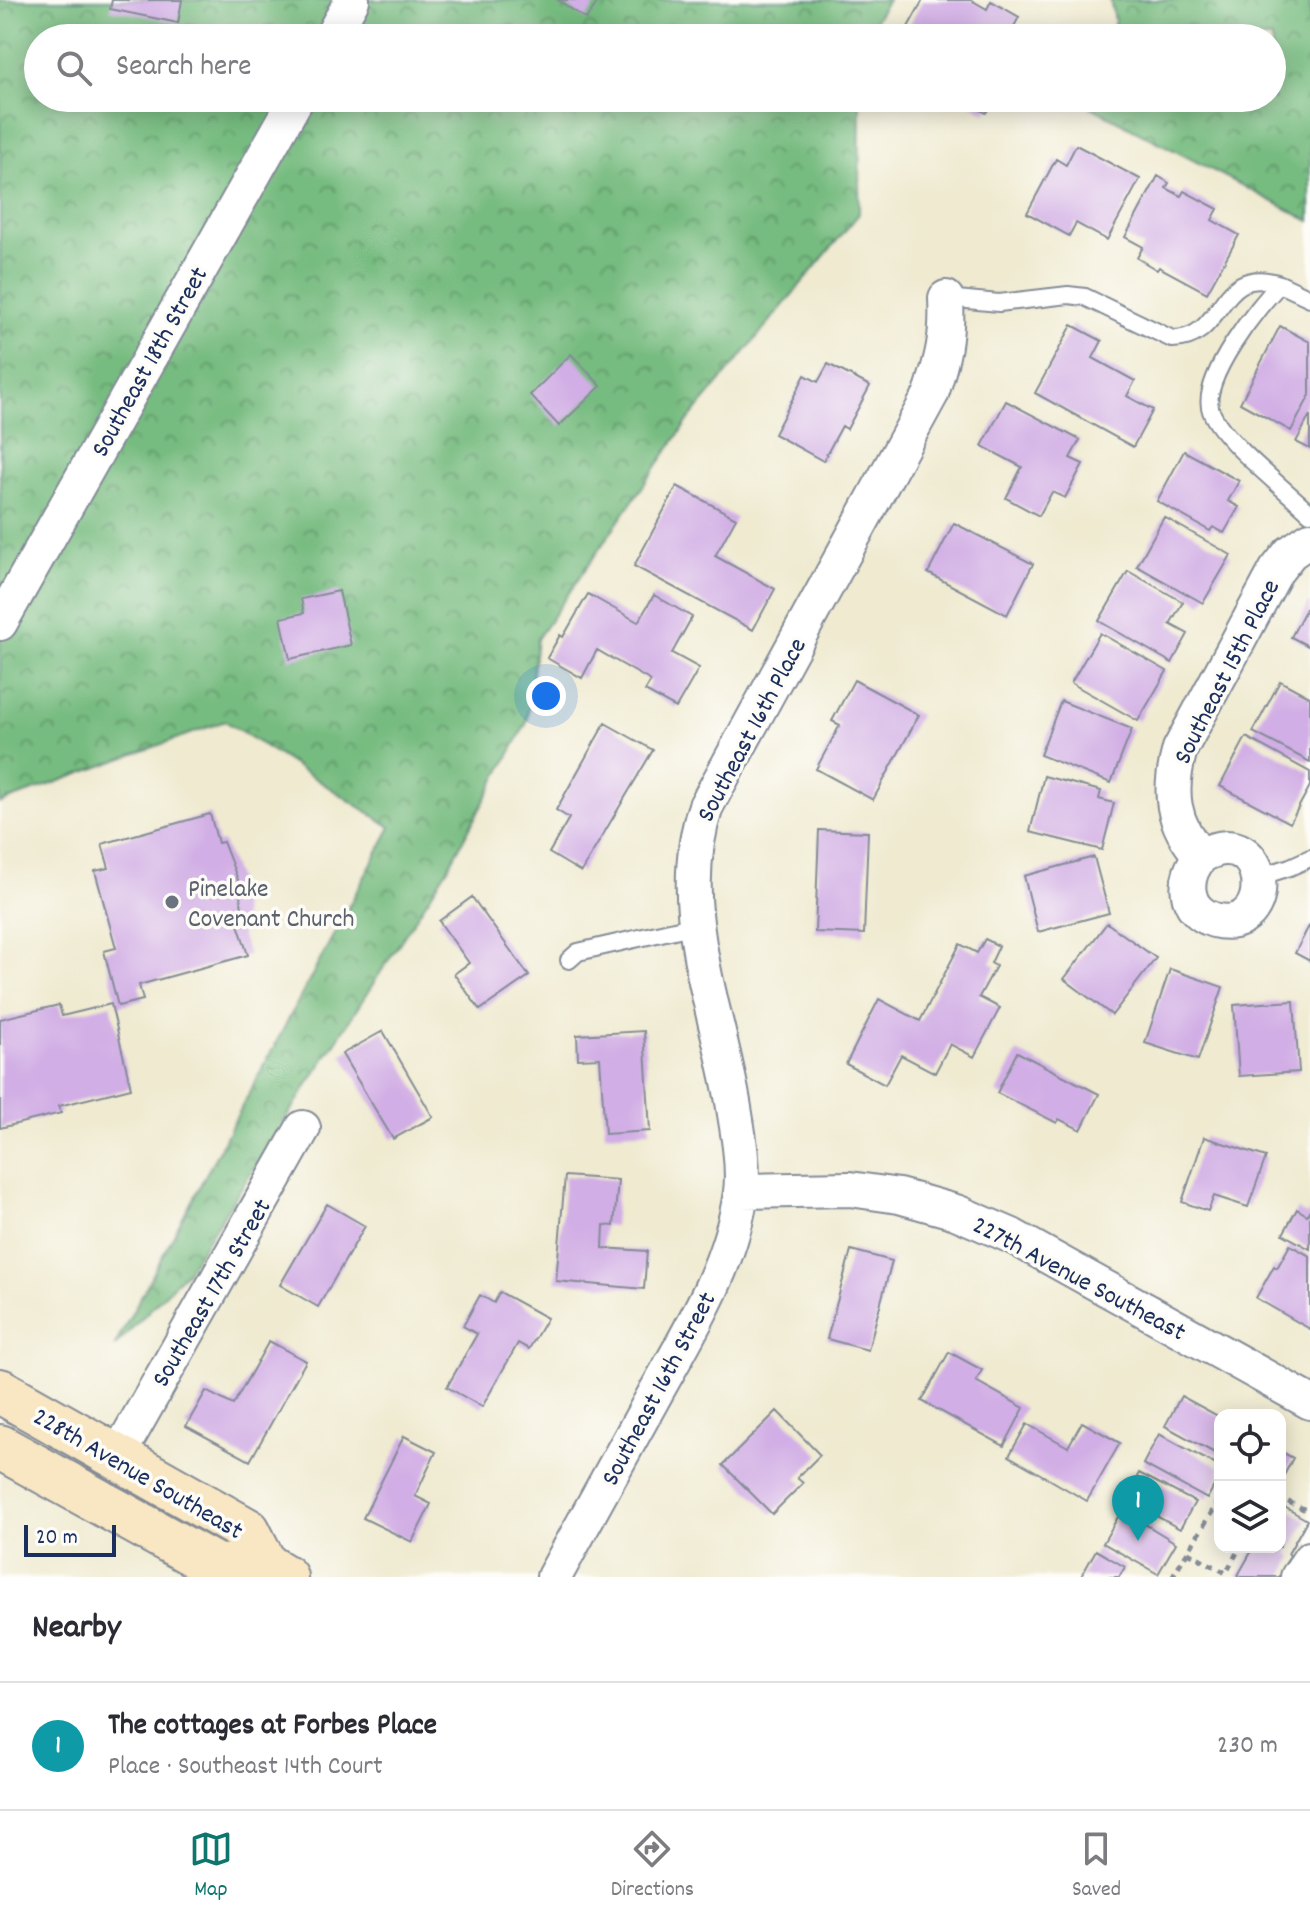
<!DOCTYPE html>
<meta charset="utf-8">
<style>
:root{--surface:#fff;--page:#f7f7f7;--text:#2b2b33;--muted:#7c7c81;--line:#e1e1e2;--accent:#0f766e}
body{margin:0;font-family:Dekko,sans-serif;background:var(--page);color:var(--text)}
.controls{position:absolute;right:24px;bottom:24px;display:grid;overflow:hidden;border-radius:16px;box-shadow:0 4px 20px #0003}
.controls button{width:72px;height:72px;display:grid;place-items:center;padding:0;border:0;border-bottom:2px solid var(--line);background:var(--surface);color:var(--text);font:40px sans-serif}
.scale{position:absolute;left:24px;bottom:20px;width:92px;box-sizing:border-box;padding-left:8px;border:4px solid #1b2f5e;border-top:0;font-size:22px;line-height:28px;white-space:nowrap;color:#1b2f5e;-webkit-text-stroke:6px #fdfcf7;paint-order:stroke}
.you{position:absolute;left:546px;top:696px;width:28px;height:28px;margin:-20px;border:6px solid #fff;border-radius:50%;background:#1a73e8;box-shadow:0 0 0 12px #1a73e833}
.badge{display:grid;place-items:center;width:52px;height:52px;border-radius:50%;background:var(--accent);color:#fff;font-size:26px;font-weight:700}
.pin{position:absolute;translate:-50% -66px;filter:drop-shadow(0 2px 4px #0008)}
.pin::after{content:'';position:absolute;top:42px;width:28px;height:24px;background:inherit;clip-path:polygon(0 0,100% 0,50% 100%)}
.list{margin:0;padding:0;list-style:none}
h2{display:flex;justify-content:space-between;align-items:center;height:104px;margin:0;padding:0 32px;font-size:34px}
h2 small{font-size:26px;font-weight:400;color:var(--muted)}
.list li{display:grid;grid-template-columns:52px 1fr auto;gap:24px;align-items:center;box-sizing:border-box;height:128px;padding:0 32px;border-top:2px solid var(--line)}
.list b{display:block;font-size:30px;white-space:nowrap}
.list p{margin:0;font-size:26px;white-space:nowrap;color:var(--muted)}
.list em{font-size:26px;font-style:normal;color:var(--muted)}
.icon{flex:none;width:44px;height:44px;fill:none;stroke:currentColor;stroke-width:2;stroke-linecap:round;stroke-linejoin:round}
.map{position:relative;flex:none;width:1310px;height:1577px;overflow:hidden}
.search{position:absolute;background:var(--surface);box-shadow:0 4px 20px #0003;left:24px;right:24px;top:24px;height:88px;display:flex;align-items:center;gap:20px;box-sizing:border-box;padding:0 28px;border-radius:44px;color:var(--muted);font-size:30px}
.sheet{height:232px;background:var(--surface)}
nav{display:flex;justify-content:space-around;align-items:center;box-sizing:border-box;height:112px;border-top:2px solid var(--line);background:var(--surface);font-size:22px;color:var(--muted)}
nav a{display:grid;justify-items:center;gap:4px}
nav .on{color:var(--accent)}
.map>svg:first-child{display:block}
</style>
<div class="map">
<svg width="1310" height="1577" viewBox="0 0 1310 1577">
<defs>
<pattern id="forest-crowns" width="20" height="18" patternUnits="userSpaceOnUse" patternTransform="scale(2)"><rect width="20" height="18" fill="#76bb7f"/><path d="M2 6a3 3 0 1 1 6 0M12 15a3 3 0 1 1 6 0" fill="none" stroke="#60986b"/></pattern>
</defs>
<rect width="100%" height="100%" fill="#fdfcf7"/>
<filter id="ink" filterUnits="userSpaceOnUse"><feTurbulence type="fractalNoise" baseFrequency=".0125" numOctaves="2"/><feDisplacementMap in="SourceGraphic" scale="16" xChannelSelector="R" yChannelSelector="G"/><feConvolveMatrix kernelMatrix="1 2 1 2 8 2 1 2 1" color-interpolation-filters="sRGB"/></filter>
<filter id="wash" filterUnits="userSpaceOnUse"><feTurbulence type="fractalNoise" baseFrequency=".006" numOctaves="4" result="noise"/><feDisplacementMap in="SourceGraphic" scale="32" xChannelSelector="R" yChannelSelector="G"/><feGaussianBlur stdDeviation="1.8" result="paint"/><feColorMatrix in="noise" values="0 0 0 0 0 0 0 0 0 0 0 0 0 0 0 0 0 1.4 0 .05"/><feComposite in="paint" operator="in"/></filter>
<g filter="url(#wash)">
<rect width="100%" height="100%" fill="#efead0"/>
<path fill="url(#forest-crowns)" stroke="#48756e" stroke-width="2" d="M0 0H888L875 20 871 38H38V98H860L859 214 690 418 537 639 527 722 448 868 188 1270 114 1347 391 827 225 721 0 803Z
M1110 0H1310V221L1087 105 1089 98H1272V38H1109L1115 21Z"/>
<g id="blocks">
<path fill="#d1aee5" d="M112 0H182L178 23 110 9Z
M558 0H599L586 19Z
M923 0H971L987 9 991 1 1019 17 1008 38H902Z
M960 98H995L986 113Z
M1076 145 1140 179 1107 240 1076 223 1069 236 1027 213 1056 159 1066 165Z
M1158 176 1169 183 1166 188 1181 196 1184 191 1218 209 1212 220 1239 235 1207 293 1159 267 1157 270 1137 258 1143 247 1125 237Z
M1072 325 1102 341 1093 358 1135 381 1127 396 1153 410 1133 447 1035 393Z
M1280 326 1310 342V395L1291 431 1240 403Z
M571 354 601 386 559 426 530 395Z
M828 364 870 386 847 429 842 426 823 461 774 434 805 375 818 382Z
M1006 401 1080 440 1070 458 1083 464 1065 498 1052 492 1039 516 1006 498 1022 467 982 446Z
M1310 415V449L1296 442Z
M1184 451 1239 481 1228 501 1239 507 1224 533 1213 527 1210 531 1157 501Z
M677 486 736 518 715 556 775 589 753 630 634 566Z
M1164 517 1231 555 1203 603 1137 566Z
M954 523 1033 564 1007 615 928 573Z
M1128 571 1183 602 1170 624 1188 634 1172 663 1099 621Z
M339 591 351 645 290 659 281 618 304 613 301 599Z
M588 594 638 622 654 595 692 617 672 653 699 668 676 708 645 691 651 681 597 650 582 678 547 658 560 635 563 637Z
M1310 601V647L1291 637Z
M1100 633 1167 671 1138 721 1071 683Z
M854 680 919 715 873 800 816 769 840 725 832 721Z
M1280 681 1310 697V762L1253 732Z
M1061 701 1132 729 1111 783 1040 755Z
M605 723 653 750 581 872 549 853 569 818 556 810Z
M1246 737 1310 772V786L1290 823 1220 786Z
M1044 776 1101 791 1099 799 1114 803 1102 850 1030 832Z
M210 814 218 843 223 842 238 880 244 923 238 924 248 955 139 985 143 1000 118 1006 104 951 116 948 95 871 109 868 102 844Z
M819 830 868 832 864 934 815 932Z
M1094 857 1109 913 1038 932 1024 876Z
M472 897 529 976 480 1010 454 974 469 963 439 921Z
M1107 923 1156 958 1112 1015 1064 979Z
M1310 924V961L1295 953Z
M985 939 999 946 991 963 996 966 979 997 1000 1008 974 1057 950 1044 935 1073 901 1055 885 1085 846 1064 879 999 920 1021 960 944 977 953Z
M1170 969 1223 987 1198 1060 1145 1043Z
M1294 1001 1299 1072 1239 1076 1234 1005Z
M111 1004 131 1088 59 1106 61 1113 0 1128V1019L59 1005 62 1016Z
M383 1031 433 1117 393 1139 342 1054Z
M644 1031 650 1131 605 1134 600 1058 578 1059 577 1035Z
M1017 1052 1099 1094 1081 1130 1059 1119 1057 1123 997 1093Z
M1204 1137 1266 1157 1248 1207 1214 1196 1208 1211 1182 1202Z
M565 1176 618 1180 614 1226 604 1225 603 1248 647 1251 644 1289 556 1281Z
M327 1204 365 1226 318 1307 280 1285Z
M1297 1209 1307 1215 1310 1209V1249L1283 1234Z
M1290 1245 1310 1256V1329L1256 1298 1274 1266 1277 1268Z
M851 1250 892 1261 868 1350 827 1339Z
M500 1292 547 1318 529 1349 518 1343 482 1407 447 1387 477 1334 463 1326 480 1295 494 1303Z
M269 1341 306 1361 250 1461 186 1426 206 1391 233 1405Z
M949 1352 982 1370 976 1381 1024 1408 1004 1446 922 1401Z
M1181 1396 1220 1417V1456L1165 1426Z
M777 1411 820 1455 797 1478 803 1483 772 1514 723 1465Z
M1082 1422 1120 1443 1087 1501 1009 1456 1027 1424 1068 1447Z
M1159 1434 1220 1467V1475L1207 1499 1143 1464Z
M404 1436 436 1452 415 1496 431 1504 412 1542 363 1518Z
M1280 1451 1293 1458 1280 1483Z
M1139 1473 1195 1502 1180 1529 1125 1499Z
M1281 1505 1307 1520 1288 1554 1293 1557 1282 1577H1237L1254 1547H1280Z
M1122 1510 1176 1543 1158 1574 1103 1543Z
M1096 1550 1125 1567 1119 1577H1081Z"/>
</g>
</g>
<g filter="url(#ink)">
<use href="#blocks" fill-opacity="0" stroke="#858c97" stroke-width="2"/>
<g fill="none" stroke-linecap="round" stroke-linejoin="round">
<defs>
<path id="lane" d="M946 298 999 303 1068 295 1085 297 1172 339C1227 340 1215 262 1280 284
M1310 298 1280 284C1259 305 1199 380 1211 411 1221 439 1286 490 1310 513
M1259 877 1290 867 1310 858
M569 960 578 952 696 925"/>
<path id="street" d="M331 38 352 0
M0 623 297 98
M1201 856C1271 817 1279 938 1214 920 1183 911 1182 877 1201 856 1171 823 1168 791 1180 749L1276 571 1290 553 1310 539
M741 1191 850 1189 899 1196 956 1212 1012 1236 1310 1402
M117 1457 303 1128
M554 1577C588 1515 622 1453 656 1392 691 1329 731 1265 741 1192 744 1168 739 1138 735 1114 720 1013 671 908 706 806L931 394C943 357 948 337 946 298
M1298 1577 1310 1559"/>
<path id="secondary" d="M0 1391 248 1531 265 1565
M0 1447 217 1567 265 1565 285 1577"/>
</defs>
<use href="#lane" stroke="#858c97" stroke-width="20"/>
<use href="#street" stroke="#858c97" stroke-width="38"/>
<use href="#secondary" stroke="#858c97" stroke-width="48"/>
<path stroke="#858c97" stroke-width="5" stroke-dasharray="6 6" stroke-linecap="butt" d="M1280 1504 1282 1499 1310 1512
M1188 1552 1226 1573 1240 1547
M1172 1577 1220 1499"/>
<use href="#lane" stroke="#fff" stroke-width="16"/>
<use href="#street" stroke="#fff" stroke-width="34"/>
<use href="#secondary" stroke="#f9e7c3" stroke-width="44"/>
</g>
</g>
<circle fill="#6b7280" stroke="#fdfcf7" stroke-width="3" cx="172" cy="902" r="8"/>
<g text-anchor="middle" stroke-width="7" stroke-linejoin="round" paint-order="stroke">
<g font-size="26" fill="#1b2f5e" stroke="#fdfcf7">
<text transform="translate(148 361) rotate(-61)" y="9">Southeast 18th Street</text>
<text transform="translate(1225 671) rotate(-63)" y="9">Southeast 15th Place</text>
<text transform="translate(750 729) rotate(-62)" y="9">Southeast 16th Place</text>
<text transform="translate(1080 1277) rotate(28)" y="9">227th Avenue Southeast</text>
<text transform="translate(210 1292) rotate(-60)" y="9">Southeast 17th Street</text>
<text transform="translate(657 1388) rotate(-62)" y="9">Southeast 16th Street</text>
<text transform="translate(139 1472) rotate(30)" y="9">228th Avenue Southeast</text>
</g>
<g font-size="26" fill="#5b616d" stroke="#fdfcf7" text-anchor="start">
<text x="188" y="896">Pinelake<tspan x="188" dy="30">Covenant Church</tspan></text>
</g>
</g>
</svg>
<div class="controls">
<button><svg class="icon" aria-label="locate" viewBox="0 0 24 24"><circle cx="12" cy="12" r="6"/><path d="M12 2v4M12 18v4M2 12h4M18 12h4"/></svg></button>
<button><svg class="icon" aria-label="layers" viewBox="0 0 24 24"><path d="M12 4l9 5-9 5-9-5zM3 14l9 5 9-5"/></svg></button>
</div>
<div class="scale">20 m</div>
<div class="you"></div>
<div class="pin badge" style="left:1138px;top:1541px;background:#0f9aa8">1</div>
<div class="search"><svg class="icon" aria-label="search" viewBox="0 0 24 24"><circle cx="10" cy="10" r="6"/><path d="M15 15l6 6"/></svg>Search here</div>
</div>
<section class="sheet">
<h2>Nearby<small></small></h2>
<ul class="list">
<li><span class="badge" style="background:#0f9aa8">1</span><div><b>The cottages at Forbes Place</b><p>Place · Southeast 14th Court</p></div><em>230 m</em></li>
</ul>
</section>
<nav>
<a class="on"><svg class="icon" aria-label="map" viewBox="0 0 24 24"><path d="M3 6l6-2 6 2 6-2v14l-6 2-6-2-6 2zM9 4v14M15 6v14"/></svg>Map</a>
<a><svg class="icon" aria-label="directions" viewBox="0 0 24 24"><path d="M12 3l9 9-9 9-9-9zM9 14v-3h6M13 9l2 2-2 2"/></svg>Directions</a>
<a><svg class="icon" aria-label="saved" viewBox="0 0 24 24"><path d="M7 4h10v16l-5-4-5 4z"/></svg>Saved</a>
</nav>
